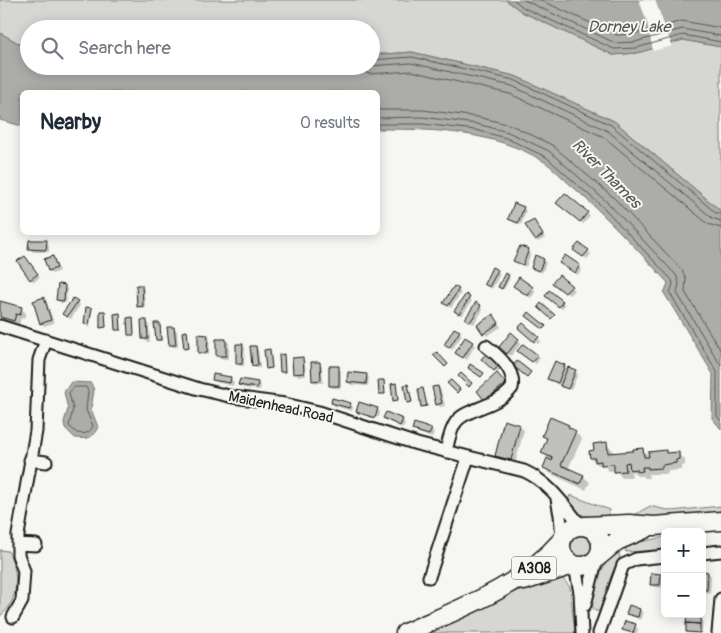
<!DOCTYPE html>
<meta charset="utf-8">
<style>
:root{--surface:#fff;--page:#f6f6f7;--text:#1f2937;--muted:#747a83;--line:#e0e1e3}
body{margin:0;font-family:Pangolin,sans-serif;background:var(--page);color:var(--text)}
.controls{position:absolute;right:15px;bottom:15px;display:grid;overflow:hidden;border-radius:8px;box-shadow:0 2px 12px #0003}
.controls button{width:45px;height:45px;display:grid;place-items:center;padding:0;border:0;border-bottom:1px solid var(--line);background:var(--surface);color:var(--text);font:25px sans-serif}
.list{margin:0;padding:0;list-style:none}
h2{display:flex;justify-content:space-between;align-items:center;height:65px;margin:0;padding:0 20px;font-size:21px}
h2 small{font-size:16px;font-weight:400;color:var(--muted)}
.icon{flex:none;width:28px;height:28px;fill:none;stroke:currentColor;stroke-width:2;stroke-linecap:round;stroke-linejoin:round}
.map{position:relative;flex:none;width:721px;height:633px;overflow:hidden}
.search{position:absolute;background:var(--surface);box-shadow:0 2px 12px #0003;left:20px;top:20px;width:360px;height:55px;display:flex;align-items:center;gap:12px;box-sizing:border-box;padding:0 18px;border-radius:28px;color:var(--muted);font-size:19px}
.panel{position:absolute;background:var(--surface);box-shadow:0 2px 12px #0003;left:20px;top:90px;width:360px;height:145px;border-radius:8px}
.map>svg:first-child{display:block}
</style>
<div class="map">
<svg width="721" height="633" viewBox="0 0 721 633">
<rect width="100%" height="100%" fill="#f6f6f2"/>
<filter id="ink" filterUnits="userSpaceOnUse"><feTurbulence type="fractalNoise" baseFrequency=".02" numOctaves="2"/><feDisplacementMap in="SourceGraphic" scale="10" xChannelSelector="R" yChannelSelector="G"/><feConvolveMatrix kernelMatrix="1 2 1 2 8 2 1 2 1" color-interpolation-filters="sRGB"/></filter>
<g filter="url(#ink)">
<path fill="#d6d6d2" stroke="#797977" d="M0 0H506L522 12 613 55 637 53 683 40 721 47V211L614 121 515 76 412 52 371 55V29H29V49L0 33Z
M570 495 610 510 608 519C588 518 580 518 568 501Z
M650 506 671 511 721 506V514L659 518 627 519Z
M566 546a15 15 0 1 1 30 0a15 15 0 1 1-30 0Z
M665 537V551L646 553V551L626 552 625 545Z
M617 548 620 557 611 576 600 611H595C584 598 606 559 617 548Z
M0 550 8 551C19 571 20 602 0 616Z
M561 577 570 587 575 633H422L510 593Z"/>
<path fill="#acaca9" stroke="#727271" d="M506 0H721V47L683 40 637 53 613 55 522 12Z
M0 33 29 49V66H371V55L412 52 515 76 614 121 721 211V429L712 418 713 374 664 293 668 283C637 249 606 216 572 186 562 178 553 167 543 161 494 131 434 129 378 129V92H22V126L0 120Z
M71 382 91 383 94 390 91 409 98 427C92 439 88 439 75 438L65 428 64 422 68 409 64 392Z"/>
<path fill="#f6f6f2" d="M639 0H655L672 46 653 51 647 22Z"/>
<path fill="#0003" d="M565 194 590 216 583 224 561 205Z
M523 208 526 211 521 225 513 222 510 219Z
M534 221 545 238 538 242 536 239Z
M46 242 49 245V252H33L30 249Z
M528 250 531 253 526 267 515 261Z
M588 251 591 254 587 259 578 253Z
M52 257 55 260 59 271 52 274 49 271 46 260Z
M28 260 40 277 34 282 31 279Z
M543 260 546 263 542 273 532 268Z
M563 266H579L582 269 578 275Z
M497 271 500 274 492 289 485 284Z
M505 275 510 278 504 289 500 287Z
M519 279 536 291 531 298 518 289Z
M64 286 67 289 66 303H61L58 300Z
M141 286 144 289 145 309H142L139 306Z
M557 286 571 287 574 290 569 295Z
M458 290 461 293 451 308 448 306Z
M549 292 565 305 562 309 549 299Z
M466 296 472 301 462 316 459 313Z
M44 299 47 302 54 323 44 326 42 323Z
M74 299 80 305 71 319 67 317Z
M0 302 21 308 26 313 24 319 21 318 19 325 0 320Z
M477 304 483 310 474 324 470 322Z
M91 309 90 326 86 325 85 324Z
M496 319 501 327 487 336 484 333Z
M146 321 149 324 150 342H147L144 339Z
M160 324 162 341H158L157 340Z
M523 325 541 341 538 344 520 328Z
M174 328 177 331 178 347H173L170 344Z
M187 332 190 349H186L185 348Z
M459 332 462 335 452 350 445 345Z
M207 336 210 339 209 355H202L199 352Z
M226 340 229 343V359H220L217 356Z
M518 340 521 343 511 356 503 350Z
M472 343 475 345 467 360 460 355Z
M242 345 245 348 244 366H240L237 363Z
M255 347 258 350 260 368H256L253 365Z
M522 354 537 355 540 358 536 364Z
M486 356 500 370 498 373 483 359Z
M302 359 305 362 306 376H298L295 373Z
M556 362 565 366 568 369 575 371 578 374 571 390 563 386V388L549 379Z
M319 363 322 366 323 383H316L313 380Z
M338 368 341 371V388H333L330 385Z
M366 375 369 378 368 386 351 385 348 382Z
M497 375 507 387 489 403 478 391Z
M213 379H231L234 382 233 386 216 382Z
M258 383 261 386 260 390 243 388 240 385Z
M438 387 441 390 445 406 440 407 437 404Z
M332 403 350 404 353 407 352 411 335 406Z
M377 409 380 412 379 417 359 412V413L358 412Z
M384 418 402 420 405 423 403 428 387 421Z
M519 426 524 430 515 464 501 460 496 456Z
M568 426 582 439 568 469 583 476 590 482 586 490 551 474 544 467 548 458 542 452 548 440 543 436Z
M413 429 431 430 434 433 432 438 416 432Z
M606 444 613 450V454L634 452 642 449 650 457 666 452 668 454 678 453 685 460V465L682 466V470L668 471V474H648L649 478H645L642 476H637L631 470 632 477 622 478 616 470 609 471 605 467 597 464 591 458 595 451Z
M702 572 708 573 711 576 710 593 702 592Z
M652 574 665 575V588L655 587 652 584Z
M640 610 643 613 640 620 631 616 628 613Z
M700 617 703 620 702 633H689L687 631Z
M635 626 638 629 637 633H629L623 629Z"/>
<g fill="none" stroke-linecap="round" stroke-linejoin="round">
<path stroke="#565654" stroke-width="1" d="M514 0 524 8 614 49 636 48 683 35 721 42
M524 0 615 43 635 42 682 29 721 36
M540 0 617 35 634 34 682 21 721 28
M371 60 412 57 514 80 611 125 716 213 721 214
M357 66 362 71 369 74 411 71 510 94 604 137 708 224 721 228
M370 66 411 63 512 86 608 131 712 218 721 221
M378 110H423L478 117 511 125 552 145 614 198 682 270 686 279 685 292 721 351
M378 118 422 117 477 124 508 132 549 151 608 203 676 275 679 283 677 293 721 366
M378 124H422L476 130 506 138 546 157 604 208 672 280 673 284 670 293 717 372V416L721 421
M75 387H86L88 391 86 410 93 426C89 434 86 434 77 433L69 426 73 409 69 393Z"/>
</g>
<path fill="#c0c0bd" stroke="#1c1c1c" d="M565 193 588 212 580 222 556 203Z
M514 203 524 207 518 223 508 219Z
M534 220 543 235 535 240 525 225Z
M29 240H47L46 250 28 249Z
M579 243 589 250 583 257 573 250Z
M520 246 529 249 523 265 513 261Z
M535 255 544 259 539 271 531 268Z
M565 255 580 265 575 273 559 263Z
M25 256 38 274 30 280 17 261Z
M53 256 57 268 48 271 44 259Z
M492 267 498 270 489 287 484 284Z
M505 273 509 275 502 289 498 287Z
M559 275 572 286 565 293 552 283Z
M519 277 533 287 528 296 513 286Z
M58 284 65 285 64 301 56 300Z
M136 285H142L143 306 137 307Z
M454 286 459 289 448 306 443 303Z
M549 290 563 301 559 307 545 296Z
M466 294 470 297 459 314 454 311Z
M44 297 51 320 40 324 33 301Z
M73 298 78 301 67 317 62 314Z
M0 301 22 307 20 315 16 314 14 321 0 317Z
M476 302 481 306 470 322 465 319Z
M541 303 555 315 551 319 538 307Z
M86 307 92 308 89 325 84 324Z
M100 311H105L106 327 100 328Z
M529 312 546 326 543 329 526 316Z
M120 313 121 330H115L114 314Z
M493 314 499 323 483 334 477 325Z
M133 317 134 335H128L127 318Z
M141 320H147L148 339H142Z
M154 323H160L161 340H156Z
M523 323 539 337 534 342 518 328Z
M167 327H174L176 345H169Z
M454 328 460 331 449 348 444 345Z
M187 331 189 348 184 349 182 332Z
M511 332 519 339 507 354 499 347Z
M198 334 208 335 207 353H198Z
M465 337 473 342 463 358 455 353Z
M216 339H226V356H216Z
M236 344H243L242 364H236Z
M523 344 538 355 532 362 517 351Z
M250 346H256L258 365 252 366Z
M270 349 272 368 266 369 264 350Z
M437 352 448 364 445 367 433 355Z
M284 354 285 372H280L279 355Z
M486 354 498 366 494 371 481 359Z
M303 357 304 373 293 374 292 358Z
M517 361 531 372 527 377 513 366Z
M555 361 565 365 558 383 547 379Z
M311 362H320L321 380 312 381Z
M470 364 484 373 481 377 468 368Z
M329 366H339V386H329Z
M568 367 576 370 568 389 560 386Z
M348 372 367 374 366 384 347 382Z
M461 373 472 383 469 387 458 376Z
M497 373 506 383 485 401 477 391Z
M213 374 231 377 230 383 212 380Z
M240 379 258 382 257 388 238 385Z
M378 380H384L385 394H379Z
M451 380 460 389 457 393 447 383Z
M396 383 398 400 393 401 391 384Z
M408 384 412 402 407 403 404 385Z
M438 386 442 403 436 405 432 387Z
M423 388 427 406 421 407 418 389Z
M332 398 351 403 349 408 331 403Z
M359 402 378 408 375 418 356 412Z
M386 412 403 419 400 426 383 418Z
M550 417 569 425 568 427 576 431 561 465 584 475 580 484 543 468 547 458 552 461 553 458 541 453 547 438 542 436Z
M504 420 520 425 511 460 495 456Z
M414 423 432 429 429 435 412 430Z
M607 442 608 453 633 451V449L643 448 644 457H649L648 452 666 450V453L679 452V459L676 460V463L662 465V468L648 469V467H642L643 471 637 472V469L630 470 629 462 625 463 626 471 614 472V464L601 465V461L595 462V458H590L589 451 594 450 593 444Z
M702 571 708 572 707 590H702Z
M651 573 661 574 660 585H650Z
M629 605 640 609 638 617 626 614Z
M687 615 701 616 700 624 686 623Z
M625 621 636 624 633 633 622 630Z
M686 623 700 624V633L686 632Z"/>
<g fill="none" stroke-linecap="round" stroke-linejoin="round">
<defs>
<path id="street" d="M0 326 199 389 233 397 285 404 319 412 417 444 524 471C549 482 564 505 581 526
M446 452C448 443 450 430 456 422 466 408 498 407 512 388 516 371 498 355 486 346
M30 460 46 462
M557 499 560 515 562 537
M18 544 36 545
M702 553 721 551
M575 566 580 593 582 633
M429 577 468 458
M585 605 597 558
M13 617 22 601 24 571 18 555V535L36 431 39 360 46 340
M599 633 623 565 636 559 665 556
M718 633 721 599"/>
<path id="primary" d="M561 546a20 20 0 1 1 40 0a20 20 0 1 1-40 0Z
M585 526 629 524 654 526 721 521
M599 556 617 541 647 528
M524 581 573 565
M405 633C459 609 521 587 561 541"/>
</defs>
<use href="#street" stroke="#1c1c1c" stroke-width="15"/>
<use href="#primary" stroke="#1c1c1c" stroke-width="21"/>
<use href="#street" stroke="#f6f6f2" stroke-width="11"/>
<use href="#primary" stroke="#f6f6f2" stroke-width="18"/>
</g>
</g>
<g text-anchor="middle" stroke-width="4" stroke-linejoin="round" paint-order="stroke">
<rect fill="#f6f6f2" stroke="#5d5d5c" stroke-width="1" x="511.5" y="556.5" width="45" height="23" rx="4"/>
<g font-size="14" font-weight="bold" fill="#1c1c1c">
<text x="534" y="573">A308</text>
</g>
<g font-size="15" fill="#1c1c1c" stroke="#f6f6f2">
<text transform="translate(281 407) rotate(12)" y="5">Maidenhead Road</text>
</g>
<g font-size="16" font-style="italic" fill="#565654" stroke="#f6f6f2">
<text x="629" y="32">Dorney Lake</text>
<text transform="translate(607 173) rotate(45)" y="6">River Thames</text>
</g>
</g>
</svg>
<div class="controls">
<button>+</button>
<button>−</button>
</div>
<div class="search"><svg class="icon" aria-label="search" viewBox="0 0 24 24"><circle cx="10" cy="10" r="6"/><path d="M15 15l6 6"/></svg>Search here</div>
<section class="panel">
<h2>Nearby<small>0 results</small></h2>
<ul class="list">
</ul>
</section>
</div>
